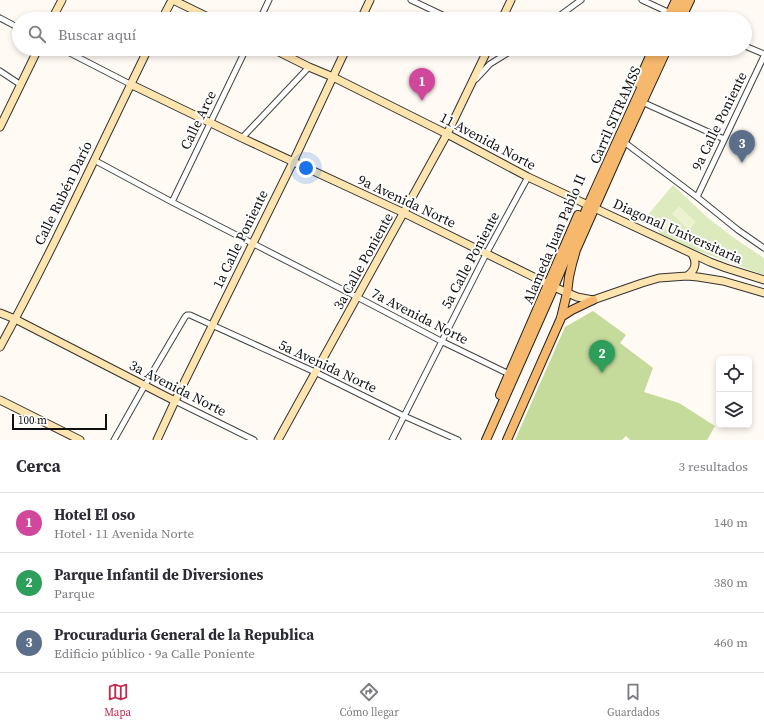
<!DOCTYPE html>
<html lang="es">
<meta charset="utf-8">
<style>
:root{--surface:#fff;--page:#f2f2f3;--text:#2b2b33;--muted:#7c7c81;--line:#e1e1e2;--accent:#c0294f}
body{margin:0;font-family:"Source Serif 4",serif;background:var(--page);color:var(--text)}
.controls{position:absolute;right:12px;bottom:12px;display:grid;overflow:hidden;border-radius:6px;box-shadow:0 2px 6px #0003}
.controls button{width:36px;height:36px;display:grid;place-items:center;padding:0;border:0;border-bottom:1px solid var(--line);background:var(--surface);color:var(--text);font:20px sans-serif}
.scale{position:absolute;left:12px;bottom:10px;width:95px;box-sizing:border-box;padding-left:4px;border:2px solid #101010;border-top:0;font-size:11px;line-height:14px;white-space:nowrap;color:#101010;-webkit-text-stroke:3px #fff;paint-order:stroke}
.you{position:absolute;left:306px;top:168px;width:14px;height:14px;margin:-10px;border:3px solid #fff;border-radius:50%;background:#1a73e8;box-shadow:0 0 0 6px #1a73e833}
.badge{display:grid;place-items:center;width:26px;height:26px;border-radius:50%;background:var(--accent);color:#fff;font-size:13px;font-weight:700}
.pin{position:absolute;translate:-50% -33px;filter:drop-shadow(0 1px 2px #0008)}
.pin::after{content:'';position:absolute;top:21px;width:14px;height:12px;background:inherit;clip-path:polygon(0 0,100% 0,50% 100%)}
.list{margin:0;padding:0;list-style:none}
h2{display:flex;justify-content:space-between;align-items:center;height:52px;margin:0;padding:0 16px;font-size:17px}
h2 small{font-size:13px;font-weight:400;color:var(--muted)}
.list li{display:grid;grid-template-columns:26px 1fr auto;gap:12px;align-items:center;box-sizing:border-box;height:60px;padding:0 16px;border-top:1px solid var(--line)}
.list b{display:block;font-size:15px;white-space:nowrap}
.list p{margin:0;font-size:13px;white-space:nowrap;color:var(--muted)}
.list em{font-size:13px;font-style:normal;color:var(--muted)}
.icon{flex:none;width:22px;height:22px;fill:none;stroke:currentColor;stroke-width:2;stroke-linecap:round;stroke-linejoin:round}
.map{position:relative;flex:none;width:764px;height:440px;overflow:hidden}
.search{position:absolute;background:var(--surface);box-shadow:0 2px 6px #0003;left:12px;right:12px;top:12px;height:44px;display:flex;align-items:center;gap:10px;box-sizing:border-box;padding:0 14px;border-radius:22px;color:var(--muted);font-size:15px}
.sheet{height:232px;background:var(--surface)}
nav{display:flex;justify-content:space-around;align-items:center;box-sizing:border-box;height:56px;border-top:1px solid var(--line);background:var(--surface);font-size:11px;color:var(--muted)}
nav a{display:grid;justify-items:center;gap:2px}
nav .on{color:var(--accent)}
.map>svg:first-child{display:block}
</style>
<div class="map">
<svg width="764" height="440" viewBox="0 0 764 440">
<rect width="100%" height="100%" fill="#fffaf4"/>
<path fill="#ddeabd" d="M673 185 708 218 737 240 764 258V275L684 246 663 236 652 224 653 222 647 216Z"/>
<path fill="#c5db9c" d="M593 311 626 335 620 343 653 368 644 392 679 403 715 426 707 440H630L626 436 622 440H515L565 327Z"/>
<path fill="#ecf1cf" d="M679 206 696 222 689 230 672 214Z
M669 218 686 234 679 241 662 226Z"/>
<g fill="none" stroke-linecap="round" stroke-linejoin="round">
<defs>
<path id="street" d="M411 0 451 19
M642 0 670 13
M0 18 19 28
M260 19 269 0
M555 19 581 0
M745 46 764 54
M62 49 130 84
M0 71 21 85
M476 79 490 64 514 49
M642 102 724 139
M242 138 309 67
M624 142 697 197 738 230 764 248
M94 160 172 202 357 297 441 341 509 374
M697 197 764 56
M172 202 246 49
M175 401 254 440
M114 440 145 385 185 317 187 315H190L315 372 404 416 458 440
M392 440 486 254 528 177"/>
<path id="secondary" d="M173 0 212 19
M52 19 62 0
M162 19 172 0
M361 19 370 0
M502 19 511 0
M273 49 309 67 333 77 447 134 528 177 710 262 726 268 764 280
M130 84 242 138 404 213 554 287 577 297 593 300 642 283 659 278 687 276 698 277 723 281 764 293
M0 127 38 49
M687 276C696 270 697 262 692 254
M0 313 15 319 175 401
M0 347C53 250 99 149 148 49
M0 400 80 440
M157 440 175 401 293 162 346 49
M278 440 447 134 488 49"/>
<path id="primary" d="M667 19 676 0
M673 19 682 0
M681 19 690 0
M638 83 653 49
M561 317 572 310 593 300
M500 395 578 215
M486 440 554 287 588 205 659 49
M507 440 561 318 567 293 569 277 572 264 576 250 624 142 667 49"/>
</defs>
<use href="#street" stroke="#434343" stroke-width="7"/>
<use href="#secondary" stroke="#323232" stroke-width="9"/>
<use href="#primary" stroke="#212121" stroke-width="10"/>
<use href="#street" stroke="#fff" stroke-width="5"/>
<use href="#secondary" stroke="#fee5b0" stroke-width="7"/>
<use href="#primary" stroke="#f6b86c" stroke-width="8"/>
</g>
<g text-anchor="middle" stroke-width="4" stroke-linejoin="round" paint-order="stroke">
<g font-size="14" fill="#101010" stroke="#fff">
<text transform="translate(615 115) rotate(-66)" y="5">Carril SITRAMSS</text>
<text transform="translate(198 120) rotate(-64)" y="5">Calle Arce</text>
<text transform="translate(719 121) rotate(-64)" y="5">9a Calle Poniente</text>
<text transform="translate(488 141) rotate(28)" y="5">11 Avenida Norte</text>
<text transform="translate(63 193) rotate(-64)" y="5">Calle Rubén Darío</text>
<text transform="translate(407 201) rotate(25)" y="5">9a Avenida Norte</text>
<text transform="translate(678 231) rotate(24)" y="5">Diagonal Universitaria</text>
<text transform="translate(240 239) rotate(-64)" y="5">1a Calle Poniente</text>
<text transform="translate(554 239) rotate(-67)" y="5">Alameda Juan Pablo II</text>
<text transform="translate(470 260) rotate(-62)" y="5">5a Calle Poniente</text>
<text transform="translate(363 261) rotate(-61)" y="5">3a Calle Poniente</text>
<text transform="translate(420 316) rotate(27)" y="5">7a Avenida Norte</text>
<text transform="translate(328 366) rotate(25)" y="5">5a Avenida Norte</text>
<text transform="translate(178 388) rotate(27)" y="5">3a Avenida Norte</text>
</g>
</g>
</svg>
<div class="controls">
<button><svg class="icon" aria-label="locate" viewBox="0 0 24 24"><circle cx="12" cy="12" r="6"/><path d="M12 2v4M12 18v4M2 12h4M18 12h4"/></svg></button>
<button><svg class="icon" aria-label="layers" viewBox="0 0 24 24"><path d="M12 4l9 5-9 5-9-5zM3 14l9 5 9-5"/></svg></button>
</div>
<div class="scale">100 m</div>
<div class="you"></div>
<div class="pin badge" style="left:422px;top:101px;background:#d1479c">1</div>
<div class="pin badge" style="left:602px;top:373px;background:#2e9e5b">2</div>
<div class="pin badge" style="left:742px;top:163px;background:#5c6f8a">3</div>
<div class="search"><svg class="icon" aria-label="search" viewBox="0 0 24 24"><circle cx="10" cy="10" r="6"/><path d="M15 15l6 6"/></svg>Buscar aquí</div>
</div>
<section class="sheet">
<h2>Cerca<small>3 resultados</small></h2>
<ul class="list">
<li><span class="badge" style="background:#d1479c">1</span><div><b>Hotel El oso</b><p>Hotel · 11 Avenida Norte</p></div><em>140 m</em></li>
<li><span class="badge" style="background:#2e9e5b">2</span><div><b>Parque Infantil de Diversiones</b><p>Parque</p></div><em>380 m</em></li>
<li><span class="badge" style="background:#5c6f8a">3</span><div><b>Procuraduria General de la Republica</b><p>Edificio público · 9a Calle Poniente</p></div><em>460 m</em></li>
</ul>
</section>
<nav>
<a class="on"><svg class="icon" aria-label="map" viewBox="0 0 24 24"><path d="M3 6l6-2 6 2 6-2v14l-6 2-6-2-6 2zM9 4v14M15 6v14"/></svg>Mapa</a>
<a><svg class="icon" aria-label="directions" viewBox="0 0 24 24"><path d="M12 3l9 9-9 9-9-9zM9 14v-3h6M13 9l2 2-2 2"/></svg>Cómo llegar</a>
<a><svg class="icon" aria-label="saved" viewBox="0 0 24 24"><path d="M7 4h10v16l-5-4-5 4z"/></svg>Guardados</a>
</nav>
